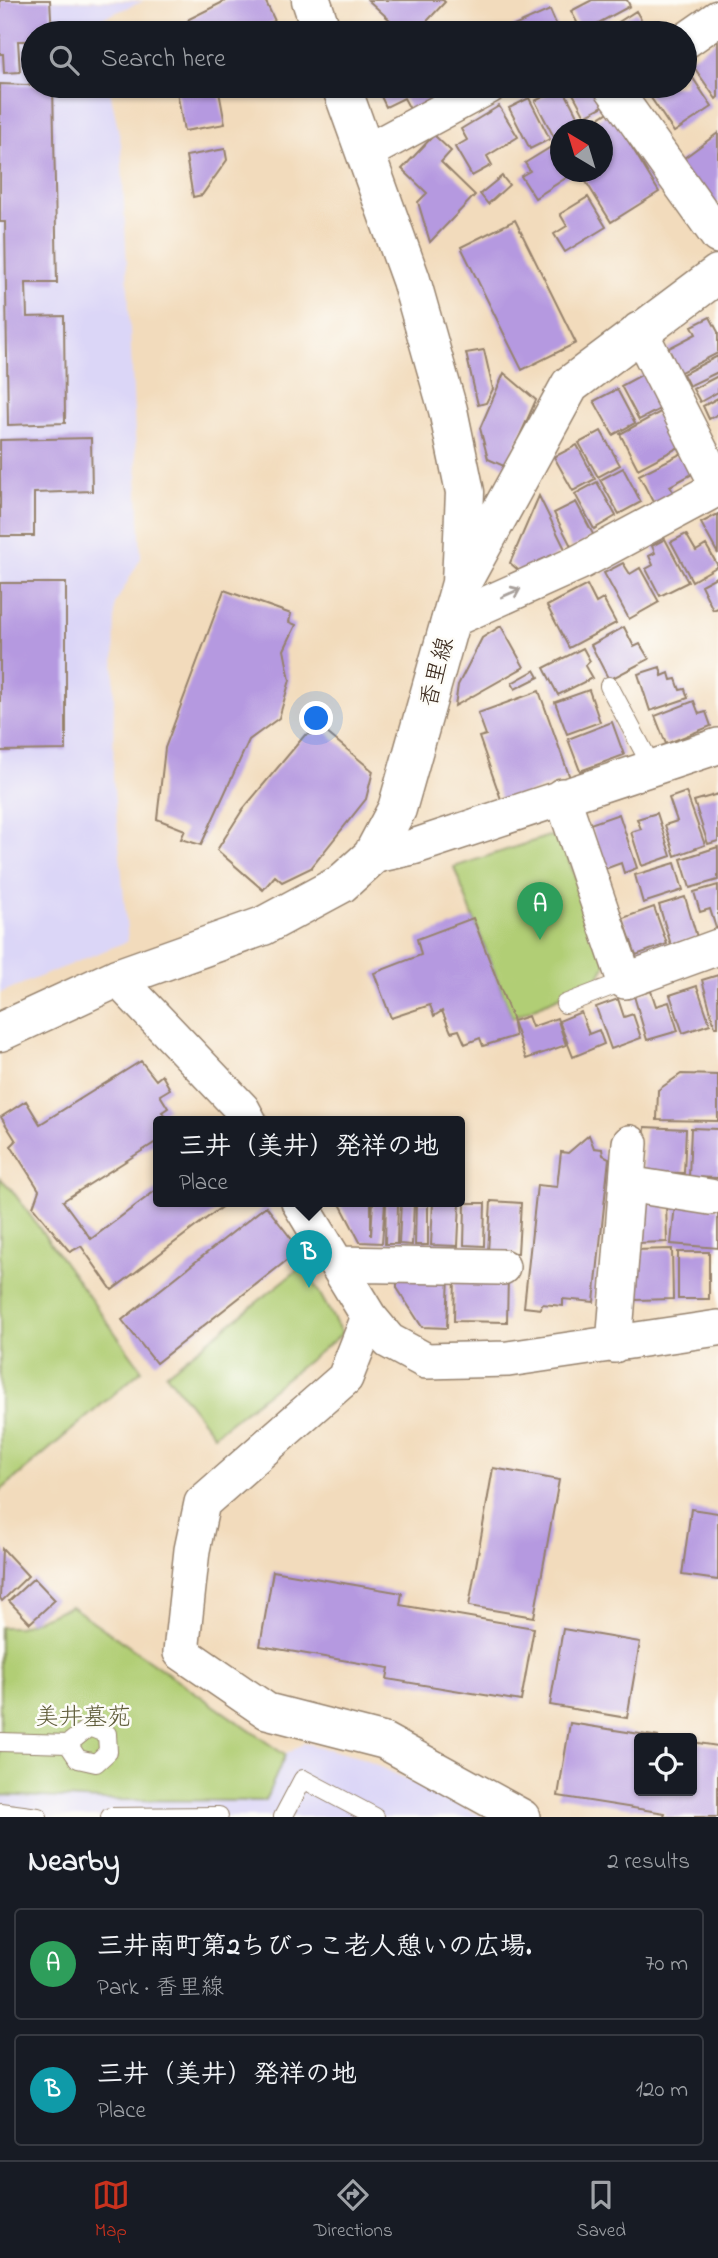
<!DOCTYPE html>
<meta charset="utf-8">
<style>
:root{--surface:#171b24;--page:#242831;--text:#f1f3f6;--muted:#9ea1a6;--line:#363941;--accent:#c8321e}
body{margin:0;font-family:"Indie Flower","Klee One",sans-serif;background:var(--page);color:var(--text)}
.controls{position:absolute;right:21px;bottom:21px;display:grid;overflow:hidden;border-radius:7px;box-shadow:0 2px 5px #0004}
.controls button{width:63px;height:63px;display:grid;place-items:center;padding:0;border:0;border-bottom:2px solid var(--line);background:var(--surface);color:var(--text);font:35px sans-serif}
.compass{position:absolute;left:550px;top:119px;width:63px;height:63px;border-radius:50%;background:var(--surface);box-shadow:0 2px 5px #0004;rotate:322deg}
.you{position:absolute;left:317px;top:719px;width:24px;height:24px;margin:-18px;border:5px solid #fff;border-radius:50%;background:#1a73e8;box-shadow:0 0 0 10px #1a73e833}
.badge{display:grid;place-items:center;width:46px;height:46px;border-radius:50%;background:var(--accent);color:#fff;font-size:23px;font-weight:700}
.pin{position:absolute;translate:-50% -58px;filter:drop-shadow(0 2px 4px #0008)}
.pin::after{content:'';position:absolute;top:37px;width:24px;height:21px;background:inherit;clip-path:polygon(0 0,100% 0,50% 100%)}
.popup{position:absolute;left:153px;top:1116px;width:312px;height:91px;box-sizing:border-box;display:grid;place-content:center;border-radius:7px;background:var(--surface);filter:drop-shadow(0 2px 5px #0005);font-size:23px;white-space:nowrap;color:var(--muted)}
.popup b{font-size:26px;color:var(--text)}
.popup::after{content:'';position:absolute;left:50%;top:100%;margin-left:-14px;border:14px solid transparent;border-top-color:var(--surface)}
.list{margin:0;padding:0;list-style:none}
h2{display:flex;justify-content:space-between;align-items:center;height:91px;margin:0;padding:0 28px;font-size:30px}
h2 small{font-size:23px;font-weight:400;color:var(--muted)}
.list li{display:grid;grid-template-columns:46px 1fr auto;gap:21px;align-items:center;box-sizing:border-box;height:112px;margin:0 14px 14px;padding:0 14px;border:2px solid var(--line);border-radius:7px}
.list b{display:block;font-size:26px;white-space:nowrap}
.list p{margin:0;font-size:23px;white-space:nowrap;color:var(--muted)}
.list em{font-size:23px;font-style:normal;color:var(--muted)}
.icon{flex:none;width:38px;height:38px;fill:none;stroke:currentColor;stroke-width:2;stroke-linecap:round;stroke-linejoin:round}
.map{position:relative;flex:none;width:718px;height:1817px;overflow:hidden}
.search{position:absolute;background:var(--surface);box-shadow:0 2px 5px #0004;left:21px;right:21px;top:21px;height:77px;display:flex;align-items:center;gap:18px;box-sizing:border-box;padding:0 24px;border-radius:38px;color:var(--muted);font-size:26px}
.sheet{height:343px;background:var(--surface)}
nav{display:flex;justify-content:space-around;align-items:center;box-sizing:border-box;height:98px;border-top:2px solid var(--line);background:var(--surface);font-size:19px;color:var(--muted)}
nav a{display:grid;justify-items:center;gap:4px}
nav .on{color:var(--accent)}
.map>svg:first-child{display:block}
</style>
<div class="map">
<svg width="718" height="1817" viewBox="0 0 718 1817">
<rect width="100%" height="100%" fill="#fdfcf7"/>
<filter id="ink" filterUnits="userSpaceOnUse"><feTurbulence type="fractalNoise" baseFrequency=".0143" numOctaves="2"/><feDisplacementMap in="SourceGraphic" scale="14" xChannelSelector="R" yChannelSelector="G"/><feConvolveMatrix kernelMatrix="1 2 1 2 8 2 1 2 1" color-interpolation-filters="sRGB"/></filter>
<filter id="wash" filterUnits="userSpaceOnUse"><feTurbulence type="fractalNoise" baseFrequency=".00686" numOctaves="4" result="noise"/><feDisplacementMap in="SourceGraphic" scale="28" xChannelSelector="R" yChannelSelector="G"/><feGaussianBlur stdDeviation="1.57" result="paint"/><feColorMatrix in="noise" values="0 0 0 0 0 0 0 0 0 0 0 0 0 0 0 0 0 1.4 0 .05"/><feComposite in="paint" operator="in"/></filter>
<g filter="url(#wash)">
<rect width="100%" height="100%" fill="#f2dbbc"/>
<path fill="#dbd6f7" d="M0 0 144 1 97 20 99 33H33V86H109L121 143 141 558 115 604 113 778 128 941 0 993Z
M304 1743 362 1758 484 1817H0V1795L102 1800 265 1801 285 1755Z"/>
<path fill="#b1ce75" stroke="#767c4a" stroke-width="2" d="M549 836 561 839 607 962 597 980 512 1018 454 867Z
M0 1178 11 1189 142 1370 0 1491Z
M304 1265 342 1334 214 1435 166 1374Z
M71 1606 285 1755 265 1801 102 1800 0 1795V1627H19Z"/>
<g id="blocks">
<path fill="#b599e0" d="M0 0H50L52 33H33V41H18L20 72 4 73 3 54H0Z
M227 0H265L275 21 249 33H182L189 19Z
M368 0H443L445 2 416 33H404Z
M592 0H627L630 6 582 32 571 11Z
M550 10 560 33H498Z
M636 11 649 33H619L614 25Z
M441 25 446 33H424Z
M718 39V97L716 99 689 60Z
M685 66 712 107 674 132 647 92 655 86H685Z
M0 84 53 86 57 283H26L27 317 64 316 65 423 8 425 5 222H0Z
M176 86H218L225 124 184 131Z
M376 86H437L442 96 411 111 404 98 386 107Z
M542 86H562L583 127 560 130V139L556 141 535 101 547 95Z
M569 86H595L605 105 585 116Z
M529 98 550 139 530 149 509 108Z
M499 106 518 137 487 156 492 165 472 176 455 147 467 140 461 129Z
M610 111 659 192 611 222 580 172H602V130H581Z
M718 133V202L708 209 676 164Z
M434 135 451 151 441 162 475 195 430 242 418 202 427 193 402 169Z
M556 144 560 151V172H575L535 198 521 176 530 171 525 163Z
M225 149 227 160 202 195 193 197 186 156Z
M502 176 509 185 488 204 480 194Z
M588 197 606 227 565 252 554 234 567 226 560 214Z
M515 220 576 343 522 370 461 247Z
M710 317 718 332V353L679 373 667 349 696 334 692 326Z
M484 350 493 389 486 403 478 405 466 353Z
M718 356V372L689 386 683 374Z
M504 373 536 400 506 467 488 459 480 428Z
M643 374 662 408 639 420 621 386Z
M718 376V392L700 402 693 389Z
M617 389 635 423 613 435 594 401Z
M718 398V414L709 419 703 406Z
M664 410 683 445 638 469 620 434Z
M601 431 620 465 598 477 579 443Z
M91 438 92 491 34 493V536H0V440Z
M577 445 595 479 573 491 554 457Z
M686 451 696 472 670 486 675 496 655 506 639 475Z
M623 468 641 502 619 514 600 480Z
M597 482 616 516 594 529 575 494Z
M539 496 565 549 525 576 510 563Z
M576 502 594 536 572 548 554 513Z
M718 514V554L701 523Z
M686 534 696 551 706 545 718 566 692 581 671 542Z
M665 539 688 582 660 596 646 569 653 565 649 556 655 553 652 546Z
M623 563 630 574 640 568 659 602 629 619 604 573Z
M718 576V608L713 610 701 585Z
M0 583H66V750L0 751Z
M587 585 596 603 603 599 616 623 569 648 547 606Z
M224 590 291 614 289 622 296 625 284 650 290 680 279 718 249 740 201 845 181 839 185 830 157 819 165 748Z
M501 626 524 667 455 706 458 685 482 638Z
M624 627 634 647 640 644 649 659 609 680 591 645Z
M583 648 590 661 585 666 592 678 558 695 544 668Z
M660 667 662 676 669 673 671 680 676 679 680 690 685 689 688 698 650 711 638 674Z
M535 670 539 677 515 689 512 683Z
M589 690 600 722 567 734 555 702Z
M539 691 570 778 502 802 479 737 486 735 478 713Z
M694 701 699 714 706 712 711 726 666 744 655 716Z
M612 722 624 755 580 771 568 739Z
M326 732 373 771 366 799 311 868 282 882 275 876 263 890 217 850 243 809 305 735Z
M686 792 705 845 675 856 665 825 677 821 669 798Z
M718 794V841L708 844 694 801Z
M657 813 671 856 642 866 631 832 641 829 637 819Z
M619 814 637 868 624 873 621 863 605 869 590 824Z
M718 847V880L690 888 681 859Z
M675 863 683 890 643 903 635 875Z
M718 885V928H716L710 909 700 912 694 892Z
M685 897 697 937 671 945 659 905Z
M654 907 667 944 636 955 623 918Z
M473 918 512 1018 515 1036 483 1046 480 1038 465 1044 459 1030 451 1032 442 1011 434 1016 430 1005 391 1018 374 973 421 955 417 939Z
M718 975V1027H715L702 980Z
M697 986 710 1024 683 1033 670 995Z
M651 991 656 1006 669 1002 678 1031 647 1040 634 996Z
M618 999 624 1017 633 1014 641 1038 611 1049 596 1007Z
M581 1012 589 1034 599 1030 604 1044 573 1057 559 1021Z
M528 1016 532 1027 557 1018 566 1045 526 1059 513 1021Z
M141 1061 156 1080 162 1075 170 1089 160 1095 168 1108 162 1112 170 1122H159V1140L63 1201 91 1239 159 1188V1202H228L112 1290 81 1246 70 1252 33 1207 39 1190 11 1146 16 1141 1 1117 26 1101 40 1124Z
M681 1074 718 1075V1121L657 1120 658 1090Z
M645 1127 686 1129 684 1173 643 1172Z
M691 1128 718 1129V1178L689 1177Z
M589 1135 594 1148 602 1149 603 1155 609 1158 594 1302 563 1299V1306L542 1304 541 1309 524 1307 537 1185 557 1187 561 1152 568 1153Z
M666 1200 667 1242 635 1243 634 1201Z
M491 1201 521 1203 518 1253 488 1252Z
M339 1202H371V1236L373 1202H385L382 1243 360 1242Z
M386 1202H398L397 1244H385Z
M401 1202H414L412 1245 399 1244Z
M416 1202H428V1245H415Z
M433 1202H460L458 1246 431 1245Z
M465 1203H485L484 1246 464 1245Z
M675 1204 718 1208V1248L671 1244Z
M266 1206 300 1250 156 1363 122 1320Z
M672 1249 673 1299 634 1300 633 1250Z
M678 1252H709V1299H678Z
M397 1271 449 1274 447 1328 422 1327 397 1288Z
M455 1275 508 1276 507 1322 454 1321Z
M493 1468 559 1480 534 1617 469 1606Z
M691 1509 718 1513V1580L682 1575Z
M2 1548 28 1576 2 1601 0 1598Z
M273 1571 402 1593 400 1605 534 1628 521 1701 387 1679 389 1668 260 1646Z
M34 1578 55 1600 30 1623 9 1601Z
M563 1629 640 1642 627 1718 550 1705Z
M570 1723 659 1737 639 1738V1791H692V1742L718 1746V1817H664L665 1813 558 1796Z"/>
</g>
</g>
<g filter="url(#ink)">
<use href="#blocks" fill-opacity="0" stroke="#96826d" stroke-width="2"/>
<g fill="none" stroke-linecap="round" stroke-linejoin="round">
<defs>
<path id="lane" d="M609 686 652 767
M565 1004 625 981
M0 1742 68 1744 89 1727 107 1734 108 1752 96 1763 78 1759 68 1744
M0 1812 38 1817
M110 1817 219 1816
M283 1817 303 1779 375 1817"/>
<path id="street" d="M685 41 718 18
M611 86 718 236
M365 153 489 86
M639 330 718 486
M449 621 578 563 718 488
M562 796 625 981 718 947
M372 856 413 847 718 746
M117 978 242 1109 249 1122
M627 1184 710 1197
M299 1202 369 1317 389 1341 426 1361 508 1359 718 1328
M337 1264 502 1267
M369 1317 345 1378 202 1503 192 1550 181 1652 267 1711 384 1741 522 1817
M614 1345 630 1143"/>
<path id="secondary" d="M311 0 322 33
M465 577 570 385 718 274
M0 1032 117 978 263 926 341 884 372 856 397 809 461 583 465 492 448 410 411 280 341 86"/>
</defs>
<use href="#lane" stroke="#96826d" stroke-width="20"/>
<use href="#street" stroke="#96826d" stroke-width="38"/>
<use href="#secondary" stroke="#96826d" stroke-width="41"/>
<use href="#lane" stroke="#fff" stroke-width="18"/>
<use href="#street" stroke="#fff" stroke-width="35"/>
<use href="#secondary" stroke="#fff" stroke-width="38"/>
</g>
<defs><path id="oneway-shaft" d="M-6 0H5M1.5-3L5.5 0L1.5 3" fill="none" stroke-width="1.6" stroke-linecap="round" stroke-linejoin="round" transform="scale(1.75)"/></defs>
<use stroke="#a79f9a" href="#oneway-shaft" transform="translate(511 593) rotate(-24)"/>
</g>
<g text-anchor="middle" stroke-width="5" stroke-linejoin="round" paint-order="stroke">
<g font-size="24" fill="#3b2a1e" stroke="#fdfcf7">
<text transform="translate(436 672) rotate(-75)" y="8">香里線</text>
</g>
<g font-size="24" fill="#5e5b38" stroke="#fdfcf7">
<text x="83" y="1724">美井墓苑</text>
</g>
</g>
</svg>
<div class="controls">
<button><svg class="icon" aria-label="locate" viewBox="0 0 24 24"><circle cx="12" cy="12" r="6"/><path d="M12 2v4M12 18v4M2 12h4M18 12h4"/></svg></button>
</div>
<svg class="compass" viewBox="-18 -18 36 36"><path d="M0-13l5 13h-10z" fill="#e53935"/><path d="M0 13l5-13h-10z" fill="#9ea1a6"/></svg>
<div class="you"></div>
<div class="pin badge" style="left:540px;top:940px;background:#2e9e5b">A</div>
<div class="pin badge" style="left:309px;top:1288px;background:#0f9aa8">B</div>
<div class="popup"><b>三井（美井）発祥の地</b>Place</div>
<div class="search"><svg class="icon" aria-label="search" viewBox="0 0 24 24"><circle cx="10" cy="10" r="6"/><path d="M15 15l6 6"/></svg>Search here</div>
</div>
<section class="sheet">
<h2>Nearby<small>2 results</small></h2>
<ul class="list">
<li><span class="badge" style="background:#2e9e5b">A</span><div><b>三井南町第2ちびっこ老人憩いの広場.</b><p>Park · 香里線</p></div><em>70 m</em></li>
<li><span class="badge" style="background:#0f9aa8">B</span><div><b>三井（美井）発祥の地</b><p>Place</p></div><em>120 m</em></li>
</ul>
</section>
<nav>
<a class="on"><svg class="icon" aria-label="map" viewBox="0 0 24 24"><path d="M3 6l6-2 6 2 6-2v14l-6 2-6-2-6 2zM9 4v14M15 6v14"/></svg>Map</a>
<a><svg class="icon" aria-label="directions" viewBox="0 0 24 24"><path d="M12 3l9 9-9 9-9-9zM9 14v-3h6M13 9l2 2-2 2"/></svg>Directions</a>
<a><svg class="icon" aria-label="saved" viewBox="0 0 24 24"><path d="M7 4h10v16l-5-4-5 4z"/></svg>Saved</a>
</nav>
